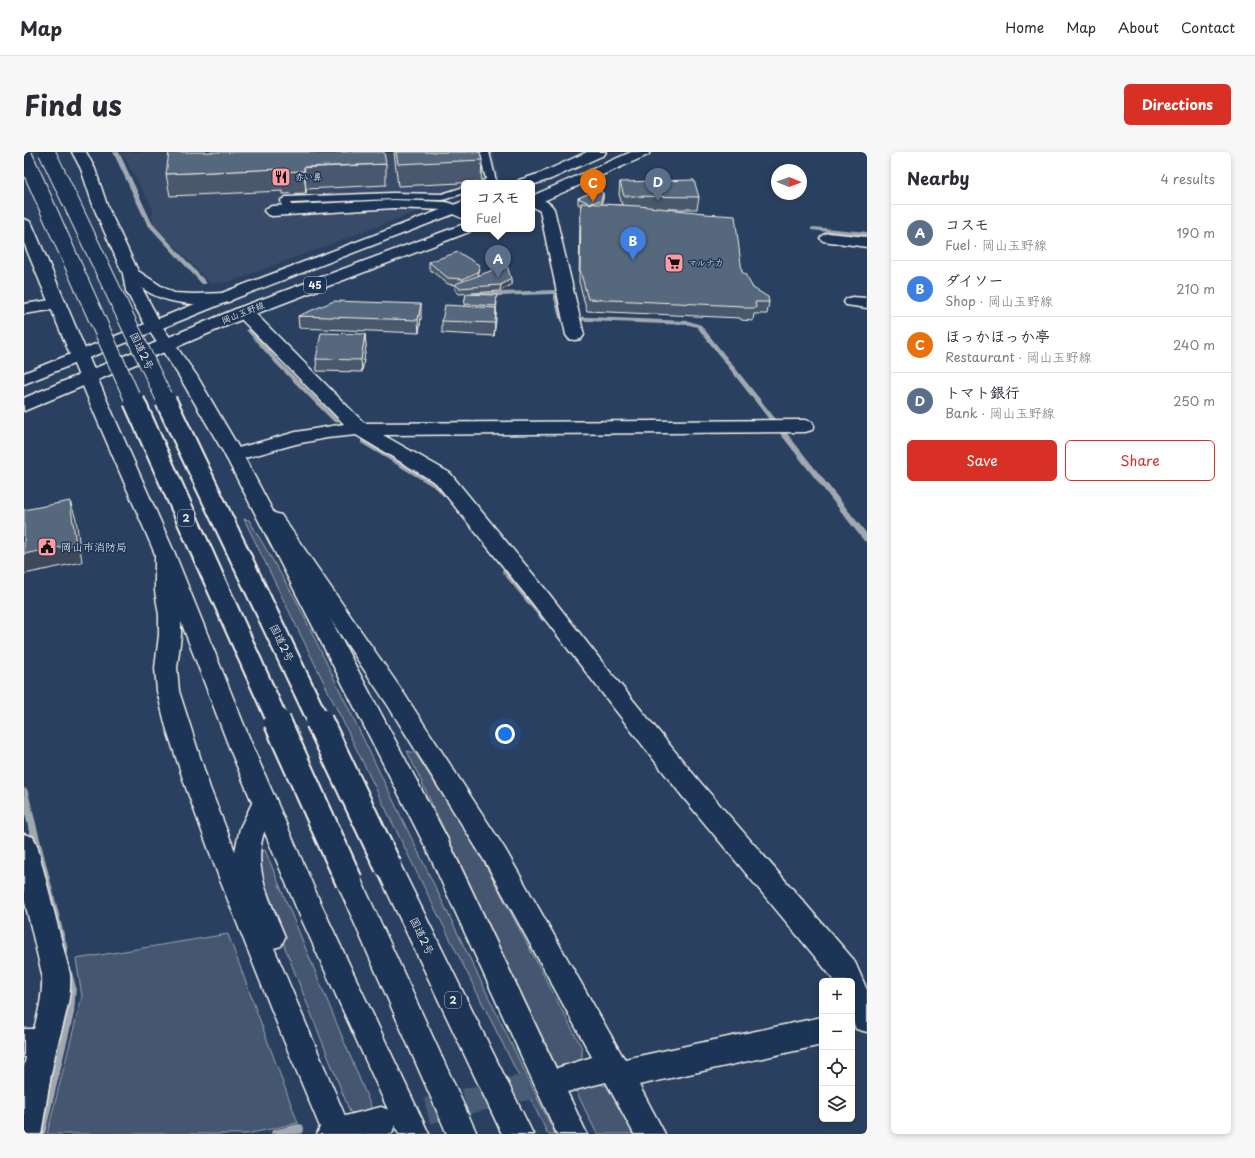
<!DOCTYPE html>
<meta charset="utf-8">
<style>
:root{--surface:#fff;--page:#f7f7f7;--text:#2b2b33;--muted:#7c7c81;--line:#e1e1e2;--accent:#d93025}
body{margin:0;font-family:"Playpen Sans","Klee One",sans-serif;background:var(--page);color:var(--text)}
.controls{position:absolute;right:12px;bottom:12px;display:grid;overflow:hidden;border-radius:6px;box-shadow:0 2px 6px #0003}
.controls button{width:36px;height:36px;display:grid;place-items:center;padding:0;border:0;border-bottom:1px solid var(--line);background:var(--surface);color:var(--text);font:20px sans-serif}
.compass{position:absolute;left:747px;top:12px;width:36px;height:36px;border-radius:50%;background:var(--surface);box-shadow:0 2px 6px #0003;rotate:91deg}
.you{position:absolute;left:481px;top:582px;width:14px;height:14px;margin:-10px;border:3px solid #fff;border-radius:50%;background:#1a73e8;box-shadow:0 0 0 6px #1a73e833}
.badge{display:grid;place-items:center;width:26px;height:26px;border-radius:50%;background:var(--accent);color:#fff;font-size:13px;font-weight:700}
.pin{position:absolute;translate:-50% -33px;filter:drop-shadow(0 1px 2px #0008)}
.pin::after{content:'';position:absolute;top:21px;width:14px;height:12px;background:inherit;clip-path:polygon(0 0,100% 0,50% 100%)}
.popup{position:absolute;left:437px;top:28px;width:74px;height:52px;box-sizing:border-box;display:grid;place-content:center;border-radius:6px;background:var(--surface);filter:drop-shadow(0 1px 3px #0005);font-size:13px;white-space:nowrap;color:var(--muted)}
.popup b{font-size:15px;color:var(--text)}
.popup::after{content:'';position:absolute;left:50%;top:100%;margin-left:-8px;border:8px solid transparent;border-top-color:var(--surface)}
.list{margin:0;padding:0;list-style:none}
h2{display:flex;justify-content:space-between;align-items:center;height:52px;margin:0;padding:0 16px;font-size:17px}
h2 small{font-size:13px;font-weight:400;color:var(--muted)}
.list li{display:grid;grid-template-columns:26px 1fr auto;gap:12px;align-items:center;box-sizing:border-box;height:56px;padding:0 16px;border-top:1px solid var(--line)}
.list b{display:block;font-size:15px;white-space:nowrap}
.list p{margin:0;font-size:13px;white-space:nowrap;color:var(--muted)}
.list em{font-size:13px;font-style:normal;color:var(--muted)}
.actions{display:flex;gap:8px;padding:12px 16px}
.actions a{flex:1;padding:9px 0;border:1px solid var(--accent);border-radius:6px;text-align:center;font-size:14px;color:var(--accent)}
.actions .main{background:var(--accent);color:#fff}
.icon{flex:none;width:22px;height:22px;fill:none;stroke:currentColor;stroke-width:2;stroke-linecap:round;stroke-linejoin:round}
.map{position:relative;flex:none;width:843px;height:982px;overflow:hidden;border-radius:6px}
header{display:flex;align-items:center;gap:24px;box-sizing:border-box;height:56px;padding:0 20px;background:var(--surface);border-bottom:1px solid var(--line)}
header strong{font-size:19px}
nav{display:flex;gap:22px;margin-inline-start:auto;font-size:14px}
.intro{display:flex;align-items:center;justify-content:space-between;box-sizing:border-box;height:96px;padding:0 24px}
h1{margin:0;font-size:28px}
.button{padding:10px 18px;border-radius:6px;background:var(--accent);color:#fff;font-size:14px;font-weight:700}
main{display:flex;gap:24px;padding:0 24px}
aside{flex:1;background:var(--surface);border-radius:6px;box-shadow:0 2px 6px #0003}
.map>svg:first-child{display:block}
</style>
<header>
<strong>Map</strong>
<nav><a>Home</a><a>Map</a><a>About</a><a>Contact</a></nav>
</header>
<div class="intro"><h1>Find us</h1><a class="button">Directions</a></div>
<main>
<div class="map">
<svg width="843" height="982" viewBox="0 0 843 982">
<rect width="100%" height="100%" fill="#2a4060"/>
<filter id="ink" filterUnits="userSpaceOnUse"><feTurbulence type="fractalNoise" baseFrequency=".025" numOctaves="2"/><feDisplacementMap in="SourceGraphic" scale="8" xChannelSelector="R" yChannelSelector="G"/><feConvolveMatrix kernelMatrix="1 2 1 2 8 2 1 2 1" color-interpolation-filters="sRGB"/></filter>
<g filter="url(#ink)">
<path fill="#374c69" d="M97 0H469L476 29 470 31H440V42L214 127 206 130 186 131 128 70 129 57Z"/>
<path fill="#445771" stroke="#9ca4ac" d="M220 367 225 368 272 448 531 982H524L394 723Z
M383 599 391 601 452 695 558 896V907L550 915 535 920Z
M241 698 351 964 326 960 229 715 232 703Z
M204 782 274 971 223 982H23L58 844 52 807Z
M570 931 587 935 612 982H573L550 935Z"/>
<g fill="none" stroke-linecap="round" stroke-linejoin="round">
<path fill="#a1a8b0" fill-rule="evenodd" d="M89 0H95L128 71 182 130V132H178L123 72Z
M789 75 843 80V84L787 78V76Z
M531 138 534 140 541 164 665 169 677 173 843 382V390L840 389 673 175 665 173 538 168 535 166 529 142 448 145 445 143 448 141Z
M225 176 227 177 256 210 314 268V270H310L252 212 223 179 222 178Z
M337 287H341L419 333 426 342 425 344H419L413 337 337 291Z
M482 416 485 417 524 465 525 467 524 469H518L479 421 478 419 479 417Z
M0 636 3 637 4 640 44 798 42 801 39 803 36 801 34 798 0 658Z
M44 818 48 820 52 835 50 861 21 982H11L40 861 42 835 39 823 40 820Z
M275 972 279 973 280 977 279 981 276 982H247L248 978Z"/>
<path stroke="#485b74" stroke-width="26" stroke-dasharray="26 13" stroke-linecap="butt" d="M365 968 540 926"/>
<defs>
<path id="lane" d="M455 0H465L472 29 471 31H456L462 27Z
M440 35V41L419 48 369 47 267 51 268 59 267 61H259L257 48 262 45 369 41 418 42Z"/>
<path id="street" d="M508 45C516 45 526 50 530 57L560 183 557 187 551 188 545 187 542 183 516 59 508 54Z
M370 48 422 50 440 56V67L420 58 370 56 248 64 243 62 240 59 243 56 248 54Z
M804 81 843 85V95L799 89 796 86 799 83Z
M828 145 843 146V156L822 153 820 150 822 147Z
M34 147 40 148 42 152 40 156 0 162V152Z
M220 155 226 156 340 271 781 268 788 270 790 274 788 278 781 280 359 283 426 321 522 438 582 515 676 630 830 808 843 838V880L832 877 828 867V829H811L658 644 506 448 412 331 332 283 303 286 272 292 210 309 203 307 201 303 203 299 272 280 320 272 214 164 212 160 214 156Z
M250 361 257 363 379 540 481 697 598 903 601 907 798 865V893L615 933 641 982H610L582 930 543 940 533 936 528 926 533 916 568 905 463 713 363 552 240 368 243 363Z
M141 395 148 397 151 402 153 439 157 463V483L153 516 155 539 186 636 211 699 216 676 232 643 241 640 250 643 253 650C247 664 239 678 237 693 232 725 250 757 261 785L257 794 250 796 321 964 357 955 368 959 372 970 368 981 364 982H293L296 975 260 889 196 728 162 636 142 575 133 539 131 516 135 483V463L131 439V402L134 397Z
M0 682 9 685 13 693 46 822C48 851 37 876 31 903 25 929 22 956 17 982H0V915L2 905H0V877H10C15 858 19 842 18 822L0 746Z"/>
<path id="primary" d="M563 0H582L580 3 527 27 508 33V31H493L495 28 517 21Z
M607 0H626L624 3 508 54V44Z
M440 49V58L215 145 0 232V221L203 139Z
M440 72V77H448L445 80 226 164 0 259V246L214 156Z"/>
<path id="highway" d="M48 0H62L71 17 84 56 114 119 137 134 150 141 170 142 201 141 207 143 209 146 207 149 201 151C171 153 144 154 118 136L138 174 173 224 219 303 354 556 422 684 563 982H533L402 696 334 562 201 303 155 224 122 174 102 139 99 122 70 56 57 17Z
M0 67 5 69 8 72 84 251 151 402 231 600 297 752 405 982H375L272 755 207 600 131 402 66 251 0 91Z
M364 703 373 706 509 982H478L351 714 355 706Z
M325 718 334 721 453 982H423L312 729 316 721Z"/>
</defs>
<use href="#lane" stroke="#f4f1e8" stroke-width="3"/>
<use href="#street" stroke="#f4f1e8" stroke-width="3"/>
<use href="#primary" stroke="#f4f1e8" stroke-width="3"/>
<use href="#highway" stroke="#f4f1e8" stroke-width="3"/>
<use href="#lane" fill="#1d3557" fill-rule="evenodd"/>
<use href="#street" fill="#1d3557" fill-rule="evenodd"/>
<use href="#primary" fill="#1d3557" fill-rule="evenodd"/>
<use href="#highway" fill="#1d3557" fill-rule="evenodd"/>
<defs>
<path id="highway-bridge-far2" d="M23 0 142 250
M0 3 110 250"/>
<path id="highway-bridge-far1" d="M110 249 254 570
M142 249 295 570"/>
<path id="highway-bridge" d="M253 569 325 729
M295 569 364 714"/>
</defs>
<use href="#highway-bridge-far2" stroke="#f4f1e8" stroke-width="18" stroke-linecap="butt"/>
<use href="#highway-bridge-far1" stroke="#f4f1e8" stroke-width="24" stroke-linecap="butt"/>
<use href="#highway-bridge" stroke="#f4f1e8" stroke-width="30" stroke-linecap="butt"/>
<use href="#highway-bridge-far2" stroke="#1d3557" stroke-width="16"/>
<use href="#highway-bridge-far1" stroke="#1d3557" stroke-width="20"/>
<use href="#highway-bridge" stroke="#1d3557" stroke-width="26"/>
</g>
<path fill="#4a596c" stroke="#f4f1e8" d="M370 0H456L458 8 457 30 374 34Z
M362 12V33L282 37V41L259 42V39L146 44 142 22Z
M596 30 675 45 673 57H642L681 62 718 120 729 136 745 150 743 162H730L729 169 717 168 716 166 563 159 555 130 556 63 557 54 554 52V46L579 41V47L577 52 598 53 595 42Z
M405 110 455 113 454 123 487 127V133L476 139 435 142 431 138V133L424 132 405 117Z
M442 142 473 150 470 184 418 181V169L440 154Z
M274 164 397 165 395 181 275 176Z
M341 182 342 194 338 220 293 219 292 207Z"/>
<path fill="#3c4858" stroke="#f4f1e8" d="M280 15 282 37V41L280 19Z
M579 41V47L576 55 565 51Z
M455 113 454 126 439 133V127Z
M487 127V133L476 139 477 133Z
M397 152V165L395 181 394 168Z
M472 156V168L470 184 471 171Z
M341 182 342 194 338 220 337 208Z
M46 349 52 367 58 410 0 422V402Z"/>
<path fill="#56677d" stroke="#f4f1e8" d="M145 0H360L362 12 280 15V19L257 20V17L142 22Z
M372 0H456L458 8 374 12Z
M670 28 675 45 600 44 596 30Z
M575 37 579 41 577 49 565 51 554 46Z
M557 51 615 54 681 61V62L711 64 718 120 721 122 729 136 744 145 745 150H731L732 156H720L719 154 564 147 556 118Z
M434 100 455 113 454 120 439 127 424 126 405 110Z
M483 113 487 127 477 133 435 136 431 132Z
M442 142 473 143 472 154 440 152Z
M310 149 397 152 394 168 274 164Z
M421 153 472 156 471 171 418 169Z
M297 181 341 182 337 208 292 207Z
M46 349 52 392 0 402V358Z"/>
</g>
<defs>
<symbol id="restaurant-square" viewBox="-11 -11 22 22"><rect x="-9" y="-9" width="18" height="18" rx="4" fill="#ff9aa2" stroke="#1d3557"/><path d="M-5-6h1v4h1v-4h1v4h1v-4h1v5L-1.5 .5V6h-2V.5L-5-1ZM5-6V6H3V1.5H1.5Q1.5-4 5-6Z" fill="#111"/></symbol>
<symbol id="supermarket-square" viewBox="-11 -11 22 22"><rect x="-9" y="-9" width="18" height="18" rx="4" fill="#ff9aa2" stroke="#1d3557"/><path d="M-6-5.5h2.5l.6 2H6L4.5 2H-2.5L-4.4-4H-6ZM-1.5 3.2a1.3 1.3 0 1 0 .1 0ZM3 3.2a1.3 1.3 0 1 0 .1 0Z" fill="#111"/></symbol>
<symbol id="civic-square" viewBox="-11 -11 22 22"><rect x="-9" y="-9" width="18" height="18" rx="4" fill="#ff9aa2" stroke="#1d3557"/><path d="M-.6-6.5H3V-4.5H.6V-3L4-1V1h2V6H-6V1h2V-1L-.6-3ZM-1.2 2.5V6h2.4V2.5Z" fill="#111"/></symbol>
</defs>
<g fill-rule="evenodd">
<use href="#restaurant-square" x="246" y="14" width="22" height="22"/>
<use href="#supermarket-square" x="639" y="100" width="22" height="22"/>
<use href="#civic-square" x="12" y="384" width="22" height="22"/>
</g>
<g text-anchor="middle" stroke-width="3" stroke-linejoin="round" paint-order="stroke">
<g font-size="9" fill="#f4f1e8" stroke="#1d3557" text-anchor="start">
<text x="271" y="28">赤い鼻</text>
<text x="664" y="114">マルナカ</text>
</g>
<g font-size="9" fill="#f4f1e8" stroke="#1d3557">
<text transform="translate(219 161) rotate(-22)" y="3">岡山玉野線</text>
</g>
<g fill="#1d3557" stroke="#b4b9bc" stroke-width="1">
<rect x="280" y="125" width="22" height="16" rx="3"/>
<rect x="154" y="358" width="16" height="16" rx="3"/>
<rect x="421" y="840" width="16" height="16" rx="3"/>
</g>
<g font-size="10" font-weight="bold" fill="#f4f1e8">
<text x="291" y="137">45</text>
<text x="162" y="370">2</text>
<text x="429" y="852">2</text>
</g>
<g font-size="11" fill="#f4f1e8" stroke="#1d3557">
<text transform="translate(118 199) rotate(64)" y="4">国道2号</text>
<text transform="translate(258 491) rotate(64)" y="4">国道2号</text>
<text transform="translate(398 784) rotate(64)" y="4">国道2号</text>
</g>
<g font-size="11" fill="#f4f1e8" stroke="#1d3557" text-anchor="start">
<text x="37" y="399">岡山市消防局</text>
</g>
</g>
</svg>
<div class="controls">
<button>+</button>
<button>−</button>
<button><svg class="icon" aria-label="locate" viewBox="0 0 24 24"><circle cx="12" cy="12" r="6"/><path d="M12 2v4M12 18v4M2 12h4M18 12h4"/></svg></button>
<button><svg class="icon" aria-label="layers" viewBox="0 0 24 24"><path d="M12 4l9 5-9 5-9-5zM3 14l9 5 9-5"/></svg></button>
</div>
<svg class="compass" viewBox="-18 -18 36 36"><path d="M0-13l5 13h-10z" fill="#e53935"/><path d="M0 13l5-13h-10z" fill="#7c7c81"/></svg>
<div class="you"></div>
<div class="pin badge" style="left:474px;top:126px;background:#5c6f8a">A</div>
<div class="popup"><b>コスモ</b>Fuel</div>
<div class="pin badge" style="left:609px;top:108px;background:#3f7fe0">B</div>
<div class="pin badge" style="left:569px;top:50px;background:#e8710a">C</div>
<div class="pin badge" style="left:634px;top:49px;background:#5c6f8a">D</div>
</div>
<aside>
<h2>Nearby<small>4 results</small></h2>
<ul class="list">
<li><span class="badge" style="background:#5c6f8a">A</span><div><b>コスモ</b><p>Fuel · 岡山玉野線</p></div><em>190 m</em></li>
<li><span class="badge" style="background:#3f7fe0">B</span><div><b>ダイソー</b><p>Shop · 岡山玉野線</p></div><em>210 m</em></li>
<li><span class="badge" style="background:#e8710a">C</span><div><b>ほっかほっか亭</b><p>Restaurant · 岡山玉野線</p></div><em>240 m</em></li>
<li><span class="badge" style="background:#5c6f8a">D</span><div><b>トマト銀行</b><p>Bank · 岡山玉野線</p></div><em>250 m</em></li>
</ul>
<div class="actions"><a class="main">Save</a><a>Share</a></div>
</aside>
</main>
